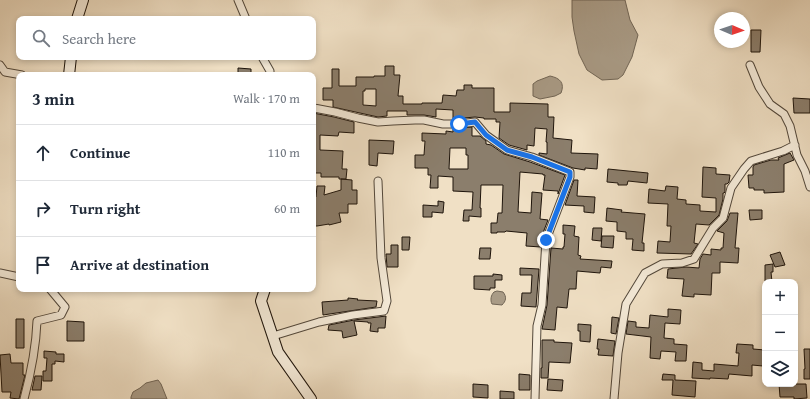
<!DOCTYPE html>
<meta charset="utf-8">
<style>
:root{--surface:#fff;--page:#f2f2f3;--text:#1f2937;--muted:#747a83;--line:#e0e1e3}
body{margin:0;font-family:"Gentium Book Plus",serif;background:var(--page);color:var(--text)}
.controls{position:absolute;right:12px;bottom:12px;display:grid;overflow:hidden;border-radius:8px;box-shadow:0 2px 6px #0003}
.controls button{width:36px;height:36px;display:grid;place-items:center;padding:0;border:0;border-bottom:1px solid var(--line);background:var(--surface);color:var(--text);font:20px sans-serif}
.compass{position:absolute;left:714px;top:12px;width:36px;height:36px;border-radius:50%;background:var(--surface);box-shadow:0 2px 6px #0003;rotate:92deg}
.stop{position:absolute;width:12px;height:12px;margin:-9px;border:3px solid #1a73e8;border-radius:50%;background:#fff}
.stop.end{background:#1a73e8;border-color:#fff;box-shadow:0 1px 4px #0008}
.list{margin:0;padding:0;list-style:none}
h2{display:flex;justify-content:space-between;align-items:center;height:52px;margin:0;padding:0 16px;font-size:17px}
h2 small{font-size:13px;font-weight:400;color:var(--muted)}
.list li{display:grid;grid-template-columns:26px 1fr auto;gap:12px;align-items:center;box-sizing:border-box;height:56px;padding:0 16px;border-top:1px solid var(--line)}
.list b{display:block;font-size:15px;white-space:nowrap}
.list em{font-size:13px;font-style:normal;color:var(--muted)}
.icon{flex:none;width:22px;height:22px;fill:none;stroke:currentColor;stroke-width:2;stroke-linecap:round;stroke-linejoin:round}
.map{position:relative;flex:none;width:810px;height:399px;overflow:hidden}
.search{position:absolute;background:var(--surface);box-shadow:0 2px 6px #0003;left:16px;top:16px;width:300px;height:44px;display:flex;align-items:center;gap:10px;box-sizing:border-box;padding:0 14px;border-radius:8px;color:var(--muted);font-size:15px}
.panel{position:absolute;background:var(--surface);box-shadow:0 2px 6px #0003;left:16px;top:72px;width:300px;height:220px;border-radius:8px}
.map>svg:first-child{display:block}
</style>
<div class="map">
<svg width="810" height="399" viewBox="0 0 810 399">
<rect width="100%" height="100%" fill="#f0e0c5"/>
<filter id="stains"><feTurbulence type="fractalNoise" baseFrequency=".005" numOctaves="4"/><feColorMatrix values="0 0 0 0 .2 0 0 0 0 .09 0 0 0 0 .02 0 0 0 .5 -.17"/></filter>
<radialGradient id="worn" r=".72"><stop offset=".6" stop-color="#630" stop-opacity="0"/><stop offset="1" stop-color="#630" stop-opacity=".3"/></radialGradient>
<path fill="#a99b86" stroke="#716555" d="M572 0H625L630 20 638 35 632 57 623 75 618 79 602 80 587 70 579 54 574 31 572 17Z
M550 76C560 78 565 83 561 93L555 96 540 99 533 96V84L537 81Z
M497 291 503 292C507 297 506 301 502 305L492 304C490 300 491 295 494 292Z
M158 380 161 384 167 399H131V397L133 392 140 388 146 383Z"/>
<path fill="#8b7e6c" stroke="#1e140b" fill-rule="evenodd" d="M751 30H761L760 52H751Z
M385 66H394V75H400L398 96H403V104H422V103H442L443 95 456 96 457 90H464V85H472V88H494V112H510V103L548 104V117H554L553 138 572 140 571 153 598 154 597 169 585 168V170L573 168 539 155V153L547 154V142H546L547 129 535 128 534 146 527 145V150L509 145 499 138 500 122H496V119H484V118L475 117 453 119V110L436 109V117L424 115H407V111H387V116L378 117 333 107V100H323V88H332V69H339V86H356V77H374V76H385ZM365 89H376V106L363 105V91H365Z
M238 68 251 69V75H238Z
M793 98 810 99V113H794Z
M313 113 334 117 354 122V133L339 132 338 136 320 135V150L343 151 342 169H347L346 179H339V177H321V173H313Z
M472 127V136H480L486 141V144L491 145 504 154 530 162 565 175 558 194V191L543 190 545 175H543V174L520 172 518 212 531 213 532 192 542 193 540 219 548 220 541 238V247L526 246 527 233 506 231 505 232H497V233H491V223H497L498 213H502L503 185H481L480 208H481V217L469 216V221H463L464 210H472L473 192 453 191V177L438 176V188H430L431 175H428V168H415V155H424L425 141H422V133L446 134V131L453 132V129ZM450 148H466V155H468V169H449Z
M369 140 394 141 393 154 378 153 377 166 369 165Z
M790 153 794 160 784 164V192L764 193V190H754V188H749L748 175H753V167L754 165 771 160H779L778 158Z
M703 167 716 168V174L730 175 729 182 727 184H725V192L724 193H723V199L719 215 709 225 696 224 694 243 698 244 691 254 657 253 658 241 670 242 671 226H667L668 204 648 203 649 189 665 191 666 186 678 187 677 199 686 200V204L700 205V211L716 212V198L702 197Z
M608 169 648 173 647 183 628 181 627 185H618V183L607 182Z
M341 179 352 180V190H357V204H348V213H339L341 222 329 225V224L317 226H313V197H316L317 186H325L324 195 341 190Z
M574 180H578L577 196 595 197 594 213 584 212V206L565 205Z
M438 201 444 202 443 213 432 212V217H423V205L438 206Z
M607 208 622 210 621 212 645 214 642 243H644V251L632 250 633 239H626V232L617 231V222L606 221Z
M749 210H762V219L750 220Z
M730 213H738L735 248H739L738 263 720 262V273H712L711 295 694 294V297L682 296 684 279 667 278 668 269 686 267 699 268 700 259 703 254 711 255V249L721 250V248H723L724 233 717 231 727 221Z
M563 225 575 226 574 236 579 237 578 255 581 256 580 259 612 261 611 268 601 267 600 273 577 271 576 289H569L567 308 557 307 555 330 542 329 547 305 551 248 563 249V247H564L565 234H563Z
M593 228H602L601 241 592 240Z
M602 236H614L613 248 601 247Z
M402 237H410L409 250H402Z
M391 245H398V267H387L386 254H391Z
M480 248H491L490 259H479Z
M780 252 785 265 775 267 770 255Z
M773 264V272H771L772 282H765V265Z
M520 268 539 269 536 307 521 306 522 293H531L532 275H520Z
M493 274 502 275V280H495V288H490V290L474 289V276H493Z
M348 298 358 299 357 300 377 301 376 307 323 315 322 302 348 300Z
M668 309 681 310 680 324 665 323 664 338 674 339V344L687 345 686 361H675L676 352 661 351 660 359 650 358 651 337 626 334 628 321 636 322V327L649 328 650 315 668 317Z
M386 316 385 328H378V332L370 331 371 323H368V322L354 321 357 335 343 338 342 331 328 330 329 325 354 320Z
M612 317 619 318 616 334 611 333Z
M16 319H24V348H16Z
M67 321 84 322V341H67Z
M578 324 591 325 590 342 580 341V331H578Z
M598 339 615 341 613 356 598 355 599 349H597Z
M542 340H554V342L572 343 570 363 549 362 548 378H541V368H542Z
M737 344 753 345V349L765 350 763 366 752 365V376L729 374 728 379 710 378V379L692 378 693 362 702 363V370L714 371V364L738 366 739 353H736Z
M804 349H810V379H804V369H805Z
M44 351 56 352V354H64V362L55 361V364H52V381H43V371H46L47 358H44Z
M10 354 11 363H23V375H25L19 399 10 398 11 392H2L0 355Z
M519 374 530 375V390H519Z
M663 374 675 375V380L696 381 695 397 672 395 673 380H662Z
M35 376H42L41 390H32Z
M548 379 563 380 562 391 547 390Z
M473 384 488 385V398L473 397Z
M779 384H806L807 398 794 399V397H780Z
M500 391 514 392V399H500Z"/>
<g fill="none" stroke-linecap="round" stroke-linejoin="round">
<defs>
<path id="street" d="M238 0 246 19
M262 57 270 71V75
M0 65 5 72 22 75
M750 65 759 87 770 104 784 114 790 126 797 155 805 171 810 187
M313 107 314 108 335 112 358 118 378 122 393 121 415 120H424L443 124H459L475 122 486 135 507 150 532 157 570 172V177L546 240 542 305 537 326 535 399
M0 273 19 277
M273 336 319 322 353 315 384 311 387 301 381 258 378 181
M24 399C31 373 36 348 37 321L61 315 65 307 50 289
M614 399 618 353 626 304 645 273 662 264 682 263 694 259 713 228 723 218 731 188 744 169 751 161 783 151 795 145"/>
<path id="secondary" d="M77 19 83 0
M69 75 71 57
M265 289 261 301 278 352 311 399"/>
</defs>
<use href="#street" stroke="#52473a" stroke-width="9"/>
<use href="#secondary" stroke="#1e140b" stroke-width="12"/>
<use href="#street" stroke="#f5ebd9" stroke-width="7"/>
<use href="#secondary" stroke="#f5ebd9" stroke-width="10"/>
</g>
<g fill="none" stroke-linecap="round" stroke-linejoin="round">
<path stroke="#1a73e8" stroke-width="5" d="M459 124 475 122 486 135 507 150 532 157 570 172V177L546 240"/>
</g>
<rect width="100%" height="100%" filter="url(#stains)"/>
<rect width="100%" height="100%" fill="url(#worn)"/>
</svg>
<div class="controls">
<button>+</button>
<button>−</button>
<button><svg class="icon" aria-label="layers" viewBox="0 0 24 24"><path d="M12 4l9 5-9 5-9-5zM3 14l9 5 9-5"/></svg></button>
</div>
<svg class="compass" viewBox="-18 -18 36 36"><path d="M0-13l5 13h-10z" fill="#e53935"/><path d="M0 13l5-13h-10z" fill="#747a83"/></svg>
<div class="stop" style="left:459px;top:124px"></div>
<div class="stop end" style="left:546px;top:240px"></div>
<div class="search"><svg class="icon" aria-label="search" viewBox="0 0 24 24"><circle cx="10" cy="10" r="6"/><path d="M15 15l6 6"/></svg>Search here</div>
<section class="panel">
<h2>3 min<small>Walk · 170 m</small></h2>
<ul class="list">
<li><svg class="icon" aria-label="ahead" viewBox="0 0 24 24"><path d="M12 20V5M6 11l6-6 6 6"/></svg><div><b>Continue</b></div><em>110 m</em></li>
<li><svg class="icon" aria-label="right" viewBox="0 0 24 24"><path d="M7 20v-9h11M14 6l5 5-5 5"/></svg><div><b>Turn right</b></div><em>60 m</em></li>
<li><svg class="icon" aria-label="arrive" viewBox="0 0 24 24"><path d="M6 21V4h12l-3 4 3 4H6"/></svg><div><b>Arrive at destination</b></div></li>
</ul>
</section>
</div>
